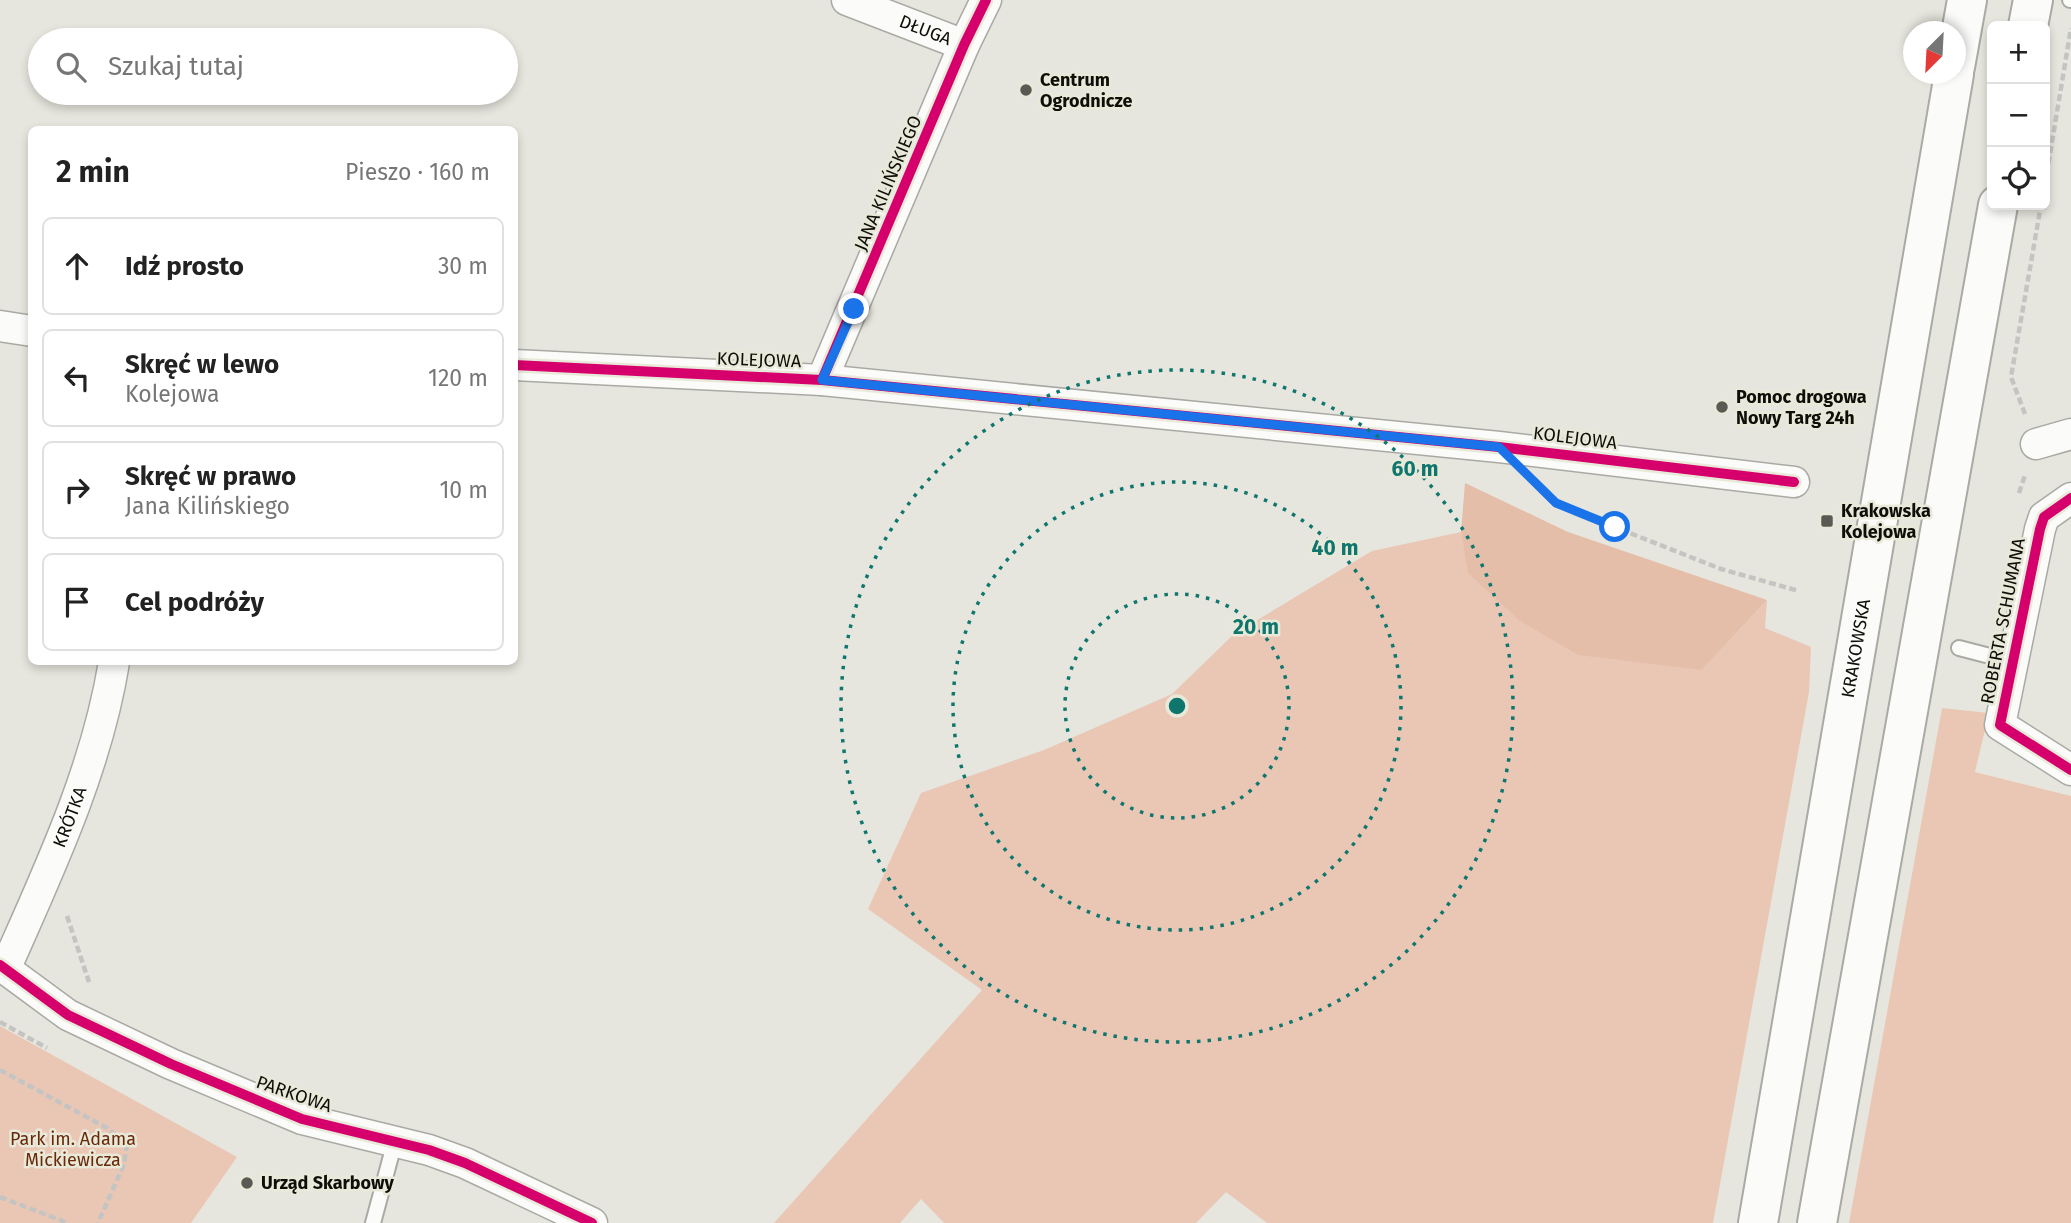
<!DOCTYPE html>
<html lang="pl">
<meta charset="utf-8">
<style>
:root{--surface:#fff;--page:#f2f2f2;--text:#222;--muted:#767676;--line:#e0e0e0}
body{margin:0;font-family:"Fira Sans",sans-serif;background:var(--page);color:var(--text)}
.controls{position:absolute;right:21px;top:21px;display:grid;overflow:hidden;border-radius:10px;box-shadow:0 4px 10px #0003}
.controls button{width:63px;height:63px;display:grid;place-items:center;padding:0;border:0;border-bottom:2px solid var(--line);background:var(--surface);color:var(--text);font:35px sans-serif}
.compass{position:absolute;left:1903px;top:21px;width:63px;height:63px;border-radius:50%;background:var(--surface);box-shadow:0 4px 10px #0003;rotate:204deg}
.stop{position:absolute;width:21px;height:21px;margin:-16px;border:5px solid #1a73e8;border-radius:50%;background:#fff}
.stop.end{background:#1a73e8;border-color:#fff;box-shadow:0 2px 7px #0008}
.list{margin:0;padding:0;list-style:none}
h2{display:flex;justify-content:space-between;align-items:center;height:91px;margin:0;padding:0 28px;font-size:30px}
h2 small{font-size:23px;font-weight:400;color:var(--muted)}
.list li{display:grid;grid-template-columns:46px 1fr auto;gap:21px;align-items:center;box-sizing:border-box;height:98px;margin:0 14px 14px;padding:0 14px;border:2px solid var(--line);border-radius:10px}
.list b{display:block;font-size:26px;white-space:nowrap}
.list p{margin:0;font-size:23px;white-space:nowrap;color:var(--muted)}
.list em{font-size:23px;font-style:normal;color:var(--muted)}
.icon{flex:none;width:38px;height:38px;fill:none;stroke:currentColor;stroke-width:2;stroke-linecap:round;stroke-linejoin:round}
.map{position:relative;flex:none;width:2071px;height:1223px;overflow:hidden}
.search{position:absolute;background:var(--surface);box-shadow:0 4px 10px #0003;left:28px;top:28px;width:490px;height:77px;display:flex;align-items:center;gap:18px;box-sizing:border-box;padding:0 24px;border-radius:38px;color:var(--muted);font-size:26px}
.panel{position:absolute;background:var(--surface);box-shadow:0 4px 10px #0003;left:28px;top:126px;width:490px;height:539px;border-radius:10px}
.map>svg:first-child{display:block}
</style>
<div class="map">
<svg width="2071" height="1223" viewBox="0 0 2071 1223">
<rect width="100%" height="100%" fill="#e6e6de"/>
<path fill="#eac7b5" d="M1461 532 1469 573 1702 670 1767 600 1765 628 1811 647 1809 692 1713 1223H1267L1226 1192 1196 1223H944L921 1199 900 1223H774L982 990 868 909 921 793 1044 750 1172 694 1234 634 1372 551Z
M1942 708 1989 713 1975 772 2071 796V1223H1849Z
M0 1026 237 1157 191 1223H0Z"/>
<path fill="#e5beaa" d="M1465 483 1568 532 1767 600 1702 670 1578 655 1520 621 1468 573 1461 532Z"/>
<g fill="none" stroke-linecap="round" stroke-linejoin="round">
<defs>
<path id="lane" d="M2070 0H2071
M1959 648 2013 662
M373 1223 395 1141"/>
<g id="street">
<path id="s1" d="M847 0 964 45"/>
<path d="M0 326 32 331"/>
<path d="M514 365 822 380 1499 447 1794 482"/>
<path d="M822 380 964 45 986 0"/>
<path d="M2036 444 2071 434"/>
<path d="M2071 498 2044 517 2040 529 2000 725 2071 770"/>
<path d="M0 965 68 1015 171 1064 302 1119 429 1150 465 1163 592 1223"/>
<path id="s2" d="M6 967C50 868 97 768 114 662"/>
</g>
<g id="secondary">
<path d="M2028 26 2033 0"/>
<path d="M1955 67 1967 0"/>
<path id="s3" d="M1758 1223 1954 74"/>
<path d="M1817 1223 1998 205"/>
</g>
</defs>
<use href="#lane" stroke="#aaaaa4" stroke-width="18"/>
<use href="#street" stroke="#aaaaa4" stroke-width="33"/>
<use href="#secondary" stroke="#aaaaa4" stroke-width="42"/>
<path stroke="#c4c4c2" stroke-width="4.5" stroke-dasharray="7 3.5" stroke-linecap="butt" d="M2045 184 2071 28
M2025 414 2011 377 2041 205
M1539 486 1556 504 1721 569 1799 591
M2019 493 2025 475
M67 916 89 982
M0 1022 47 1048
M0 1070 107 1128 127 1145 124 1164 98 1223
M0 1197 68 1223"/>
<use href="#lane" stroke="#fbfbfa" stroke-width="14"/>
<use href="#street" stroke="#fbfbfa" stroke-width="30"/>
<use href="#secondary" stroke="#fbfbfa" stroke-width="38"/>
<defs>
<path id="cycleway" d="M514 365 822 380 1499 447 1794 482
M822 380 964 45 986 0
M2071 498 2044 517 2040 529 2000 725 2071 770
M0 965 68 1015 171 1064 302 1119 429 1150 465 1163 592 1223"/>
</defs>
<use href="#cycleway" stroke="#e9e9da" stroke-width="15"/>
<use href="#cycleway" stroke="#d6006c" stroke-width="10"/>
</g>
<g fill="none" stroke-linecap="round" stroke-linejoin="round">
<path stroke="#1a73e8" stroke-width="9" d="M854 309 822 380 1499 447 1556 503 1615 527"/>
</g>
<g fill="none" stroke="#0f766e" stroke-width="3.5" stroke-dasharray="3.5 7">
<circle cx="1177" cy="706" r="112"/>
<circle cx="1177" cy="706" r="224"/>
<circle cx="1177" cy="706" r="336"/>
</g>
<g fill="#5a5a54" stroke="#e9e9da" stroke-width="2.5">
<circle cx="1026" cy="90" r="7"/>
<circle cx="1722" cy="407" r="7"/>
<rect x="1820" y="514" width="14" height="14" rx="3.5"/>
<circle cx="247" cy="1183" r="7"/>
</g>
<g text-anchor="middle" stroke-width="5" stroke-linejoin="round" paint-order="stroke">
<g font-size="18" fill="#0f0e09" stroke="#e9e9da">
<text dy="6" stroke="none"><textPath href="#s1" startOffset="84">DŁUGA</textPath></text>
<text transform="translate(888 183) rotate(-67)" y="6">JANA KILIŃSKIEGO</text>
<text transform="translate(759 360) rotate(2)" y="6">KOLEJOWA</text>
<text transform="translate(1575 438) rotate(7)" y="6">KOLEJOWA</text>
<text transform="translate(2003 621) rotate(-79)" y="6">ROBERTA SCHUMANA</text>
<text dy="6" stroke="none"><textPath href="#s3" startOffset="583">KRAKOWSKA</textPath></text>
<text dy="6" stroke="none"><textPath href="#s2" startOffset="163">KRÓTKA</textPath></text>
<text transform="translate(294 1094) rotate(19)" y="6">PARKOWA</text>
</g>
<g font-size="18" font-weight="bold" fill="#0f0e09" stroke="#e9e9da" text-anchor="start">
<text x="1040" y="86">Centrum<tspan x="1040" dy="21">Ogrodnicze</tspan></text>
<text x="1736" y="403">Pomoc drogowa<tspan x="1736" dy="21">Nowy Targ 24h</tspan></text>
<text x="1841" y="517">Krakowska<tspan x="1841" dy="21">Kolejowa</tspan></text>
<text x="261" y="1189">Urząd Skarbowy</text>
</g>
<g font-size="18" fill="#692908" stroke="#e9e9da">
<text x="73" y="1145">Park im. Adama<tspan x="73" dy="21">Mickiewicza</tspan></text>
</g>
</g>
<circle cx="1177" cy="706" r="10" fill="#0f766e" stroke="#e9e9da" stroke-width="3.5"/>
<g font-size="21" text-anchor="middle" font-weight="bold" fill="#0f766e" stroke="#e9e9da" stroke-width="5" stroke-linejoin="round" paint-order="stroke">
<text x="1415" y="476">60 m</text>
<text x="1335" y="555">40 m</text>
<text x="1256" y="634">20 m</text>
</g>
</svg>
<div class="controls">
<button>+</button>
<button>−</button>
<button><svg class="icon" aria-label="locate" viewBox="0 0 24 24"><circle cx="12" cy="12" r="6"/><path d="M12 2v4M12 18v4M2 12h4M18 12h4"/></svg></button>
</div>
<svg class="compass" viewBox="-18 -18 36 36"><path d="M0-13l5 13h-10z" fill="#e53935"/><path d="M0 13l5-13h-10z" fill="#767676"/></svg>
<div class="stop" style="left:1615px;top:527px"></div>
<div class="stop end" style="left:854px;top:309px"></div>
<div class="search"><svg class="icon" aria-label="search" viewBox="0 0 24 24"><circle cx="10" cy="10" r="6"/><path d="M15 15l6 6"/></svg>Szukaj tutaj</div>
<section class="panel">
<h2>2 min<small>Pieszo · 160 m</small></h2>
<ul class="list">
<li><svg class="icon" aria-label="ahead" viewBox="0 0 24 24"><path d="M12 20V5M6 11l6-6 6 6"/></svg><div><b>Idź prosto</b></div><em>30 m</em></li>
<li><svg class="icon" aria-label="left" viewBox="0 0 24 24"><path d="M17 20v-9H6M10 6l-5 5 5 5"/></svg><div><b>Skręć w lewo</b><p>Kolejowa</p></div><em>120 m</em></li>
<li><svg class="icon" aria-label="right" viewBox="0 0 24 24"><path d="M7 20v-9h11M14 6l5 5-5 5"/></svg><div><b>Skręć w prawo</b><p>Jana Kilińskiego</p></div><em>10 m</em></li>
<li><svg class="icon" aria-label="arrive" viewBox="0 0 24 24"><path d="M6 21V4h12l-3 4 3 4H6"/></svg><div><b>Cel podróży</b></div></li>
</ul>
</section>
</div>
